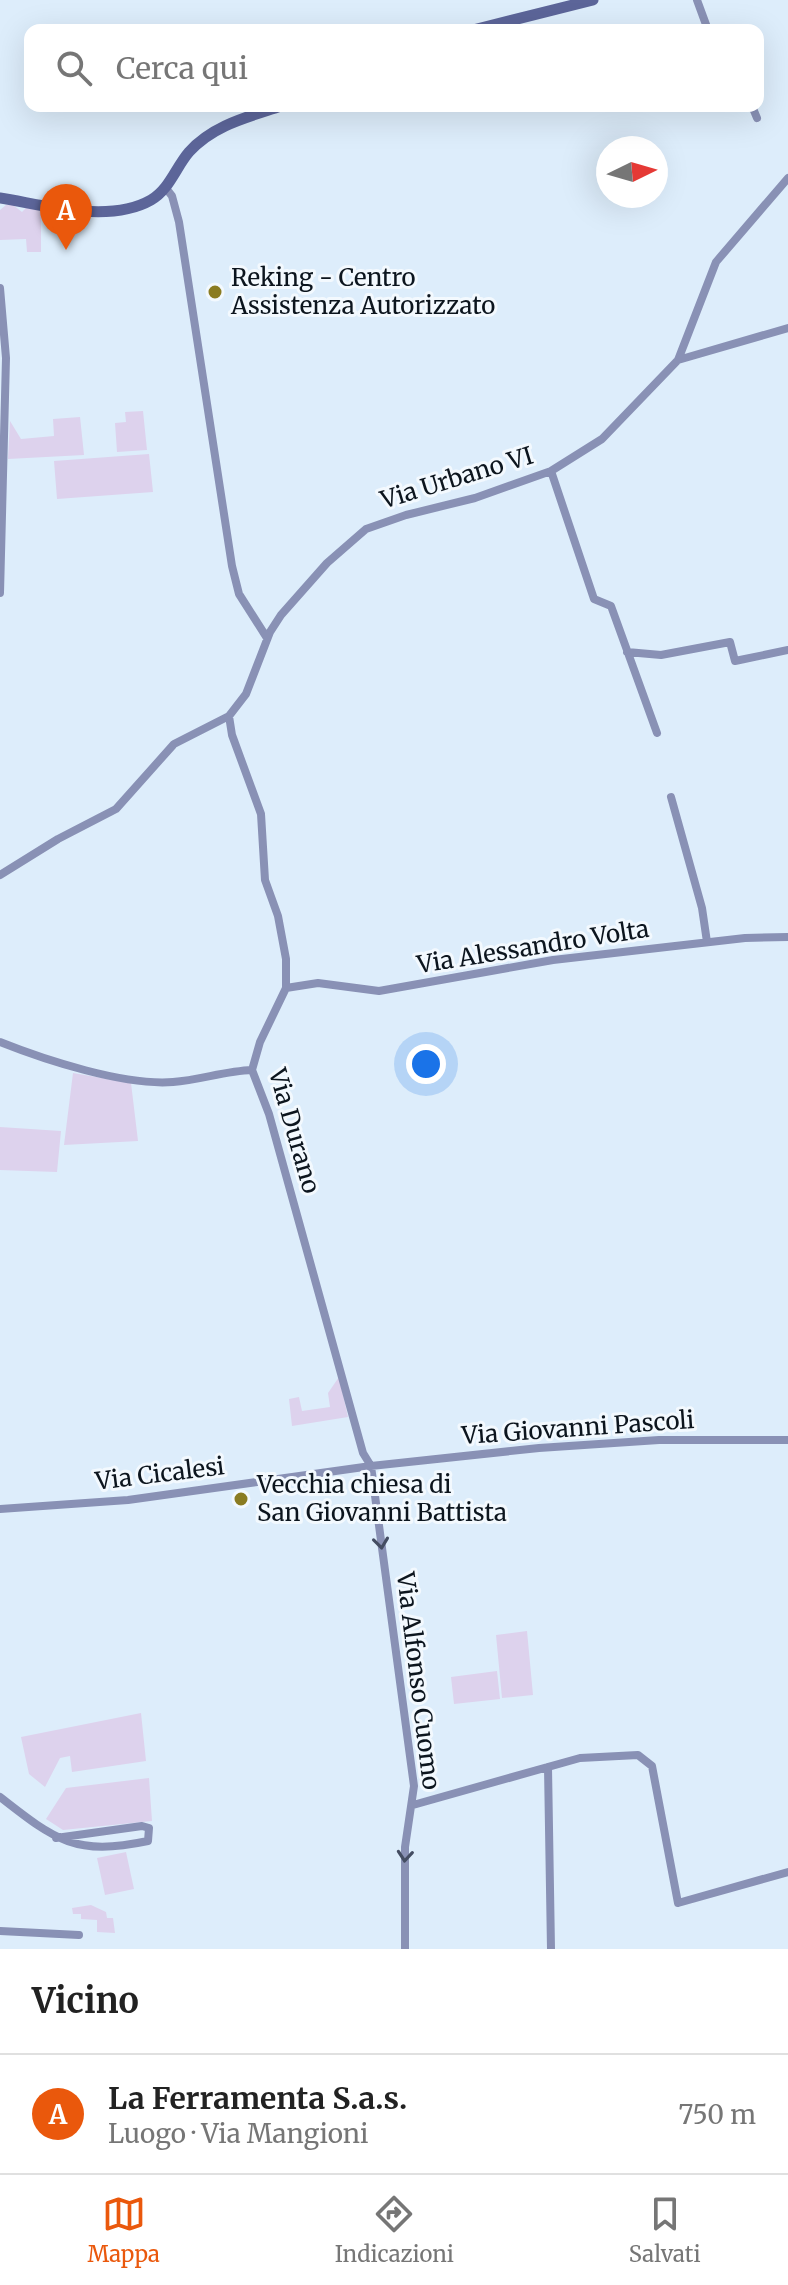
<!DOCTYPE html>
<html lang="it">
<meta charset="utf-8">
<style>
:root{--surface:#fff;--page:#f2f2f2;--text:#222;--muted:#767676;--line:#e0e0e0;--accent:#ea580c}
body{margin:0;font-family:Merriweather,serif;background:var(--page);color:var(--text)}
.compass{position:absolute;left:596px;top:136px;width:72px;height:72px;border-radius:50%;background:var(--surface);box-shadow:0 8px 32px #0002;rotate:85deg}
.you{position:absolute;left:426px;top:1064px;width:28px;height:28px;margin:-20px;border:6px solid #fff;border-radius:50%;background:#1a73e8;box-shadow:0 0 0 12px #1a73e833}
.badge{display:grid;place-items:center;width:52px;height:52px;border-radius:50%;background:var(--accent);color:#fff;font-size:26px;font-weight:700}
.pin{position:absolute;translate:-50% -66px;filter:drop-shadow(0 2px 4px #0008)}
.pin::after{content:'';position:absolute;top:42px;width:28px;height:24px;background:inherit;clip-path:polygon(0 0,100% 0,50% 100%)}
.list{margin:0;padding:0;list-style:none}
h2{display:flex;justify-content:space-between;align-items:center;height:104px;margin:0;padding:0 32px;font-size:34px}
h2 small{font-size:26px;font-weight:400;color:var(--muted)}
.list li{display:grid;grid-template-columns:52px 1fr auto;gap:24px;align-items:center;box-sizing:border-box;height:120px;padding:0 32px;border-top:2px solid var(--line)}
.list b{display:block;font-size:30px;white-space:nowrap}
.list p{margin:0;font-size:26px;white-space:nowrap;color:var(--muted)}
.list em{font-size:26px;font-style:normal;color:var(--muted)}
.icon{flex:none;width:44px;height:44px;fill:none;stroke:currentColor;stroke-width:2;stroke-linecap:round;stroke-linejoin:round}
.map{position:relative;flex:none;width:788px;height:1949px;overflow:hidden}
.search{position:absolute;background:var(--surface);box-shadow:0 8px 32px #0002;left:24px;right:24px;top:24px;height:88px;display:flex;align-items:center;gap:20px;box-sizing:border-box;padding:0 28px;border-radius:16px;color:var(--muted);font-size:30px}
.sheet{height:224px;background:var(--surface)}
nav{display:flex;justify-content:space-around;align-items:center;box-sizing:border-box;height:112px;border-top:2px solid var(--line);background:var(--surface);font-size:22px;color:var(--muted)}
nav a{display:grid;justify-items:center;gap:4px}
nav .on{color:var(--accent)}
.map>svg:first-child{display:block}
</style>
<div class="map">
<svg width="788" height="1949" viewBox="0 0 788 1949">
<rect width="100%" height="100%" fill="#ddedfb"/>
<path fill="#ddd2ed" d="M6 205H13L22 212 26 208 41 210V252H27L26 239 0 240V210Z
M143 411 147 450 117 452 115 423 126 422 125 412Z
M80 417 84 455 8 459 10 421 21 439 54 436 53 419Z
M149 454 153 492 57 499 54 461Z
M73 1073 131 1083 138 1141 64 1145Z
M0 1127 61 1131 57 1172 0 1170Z
M339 1377 348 1417 292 1426 289 1399 299 1397 302 1411 330 1407 328 1393Z
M527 1631 533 1695 502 1698 496 1635Z
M497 1671 500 1699 454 1704 451 1677Z
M141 1713 146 1761 72 1772 70 1756 60 1758 45 1787 29 1774 21 1737Z
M149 1778 152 1821 63 1830 46 1819 66 1788Z
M126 1852 134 1889 105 1895 97 1858Z
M91 1905 106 1912 107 1918H113L115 1933 97 1932V1920L81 1919V1914H73L72 1908Z"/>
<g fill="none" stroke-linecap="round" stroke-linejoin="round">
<path stroke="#8991b5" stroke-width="8" d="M697 0 708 30
M752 106 757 118
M165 187 172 196 179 222 232 566 239 594 267 638
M0 288 6 358 0 593
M678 360 788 328
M551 471 594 599 611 606 657 733
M627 652 661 655 730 642 735 661 788 650
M229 716 232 735 261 814 265 880 278 916 286 959V988L260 1042 252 1070 269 1114 363 1453 371 1466 414 1786 405 1847V1949
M671 797 702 908 707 942
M0 875 58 839 116 809 174 744 229 716 246 694 270 632 281 615 327 563 366 529 406 515 475 498 551 471 602 439 678 360 716 262 788 178
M286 988 318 983 379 991 553 960 745 938 788 937
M0 1042C45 1060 125 1086 173 1082 200 1080 225 1071 252 1070
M0 1509 128 1500 371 1466 539 1448 659 1440H788
M548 1767 551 1949
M0 1797C56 1841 76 1856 148 1841L149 1828 142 1826 56 1838
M413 1805 580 1758 638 1755 652 1766 678 1903 788 1872
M0 1931 79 1935"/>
<path stroke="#5c6599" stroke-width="11" d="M473 30 593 0
M0 198C45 205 109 224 151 200 169 190 176 167 189 152 213 125 248 117 281 106"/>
</g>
<defs><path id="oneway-chevron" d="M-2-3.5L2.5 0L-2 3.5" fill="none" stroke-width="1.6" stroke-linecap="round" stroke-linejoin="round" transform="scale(2)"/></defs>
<g stroke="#444d62">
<use href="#oneway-chevron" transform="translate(381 1543) rotate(83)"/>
<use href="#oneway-chevron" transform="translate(405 1856) rotate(95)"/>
</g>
<g fill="#8a7c22" stroke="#f3f9fe" stroke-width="3">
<circle cx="215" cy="292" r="8"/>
<circle cx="241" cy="1499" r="8"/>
</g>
<g text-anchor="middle" stroke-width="6" stroke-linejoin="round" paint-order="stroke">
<g font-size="24" fill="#0c151e" stroke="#f3f9fe" text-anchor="start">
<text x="231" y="286">Reking - Centro<tspan x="231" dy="28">Assistenza Autorizzato</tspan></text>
<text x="257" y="1493">Vecchia chiesa di<tspan x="257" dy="28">San Giovanni Battista</tspan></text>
</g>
<g font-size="24" fill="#0c151e" stroke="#f3f9fe">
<text transform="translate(457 478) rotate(-17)" y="8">Via Urbano VI</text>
<text transform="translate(533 947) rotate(-9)" y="8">Via Alessandro Volta</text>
<text transform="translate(294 1131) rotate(74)" y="8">Via Durano</text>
<text transform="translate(578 1428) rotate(-4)" y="8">Via Giovanni Pascoli</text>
<text transform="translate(160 1474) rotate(-7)" y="8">Via Cicalesi</text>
<text transform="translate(418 1681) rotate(83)" y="8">Via Alfonso Cuomo</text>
</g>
</g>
</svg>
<svg class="compass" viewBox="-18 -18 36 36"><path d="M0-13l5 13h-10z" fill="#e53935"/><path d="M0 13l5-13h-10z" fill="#767676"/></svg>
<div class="you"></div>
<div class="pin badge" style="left:66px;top:250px">A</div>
<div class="search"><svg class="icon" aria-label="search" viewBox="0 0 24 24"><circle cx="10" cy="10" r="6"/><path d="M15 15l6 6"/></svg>Cerca qui</div>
</div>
<section class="sheet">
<h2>Vicino<small></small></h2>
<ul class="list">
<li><span class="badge">A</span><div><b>La Ferramenta S.a.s.</b><p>Luogo · Via Mangioni</p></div><em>750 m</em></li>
</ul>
</section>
<nav>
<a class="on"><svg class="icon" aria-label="map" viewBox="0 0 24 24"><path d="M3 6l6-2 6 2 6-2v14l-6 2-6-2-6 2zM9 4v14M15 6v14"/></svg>Mappa</a>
<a><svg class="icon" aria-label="directions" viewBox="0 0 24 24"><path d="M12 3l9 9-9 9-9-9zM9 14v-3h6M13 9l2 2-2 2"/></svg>Indicazioni</a>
<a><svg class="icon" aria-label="saved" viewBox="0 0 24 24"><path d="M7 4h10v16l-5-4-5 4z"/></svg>Salvati</a>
</nav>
